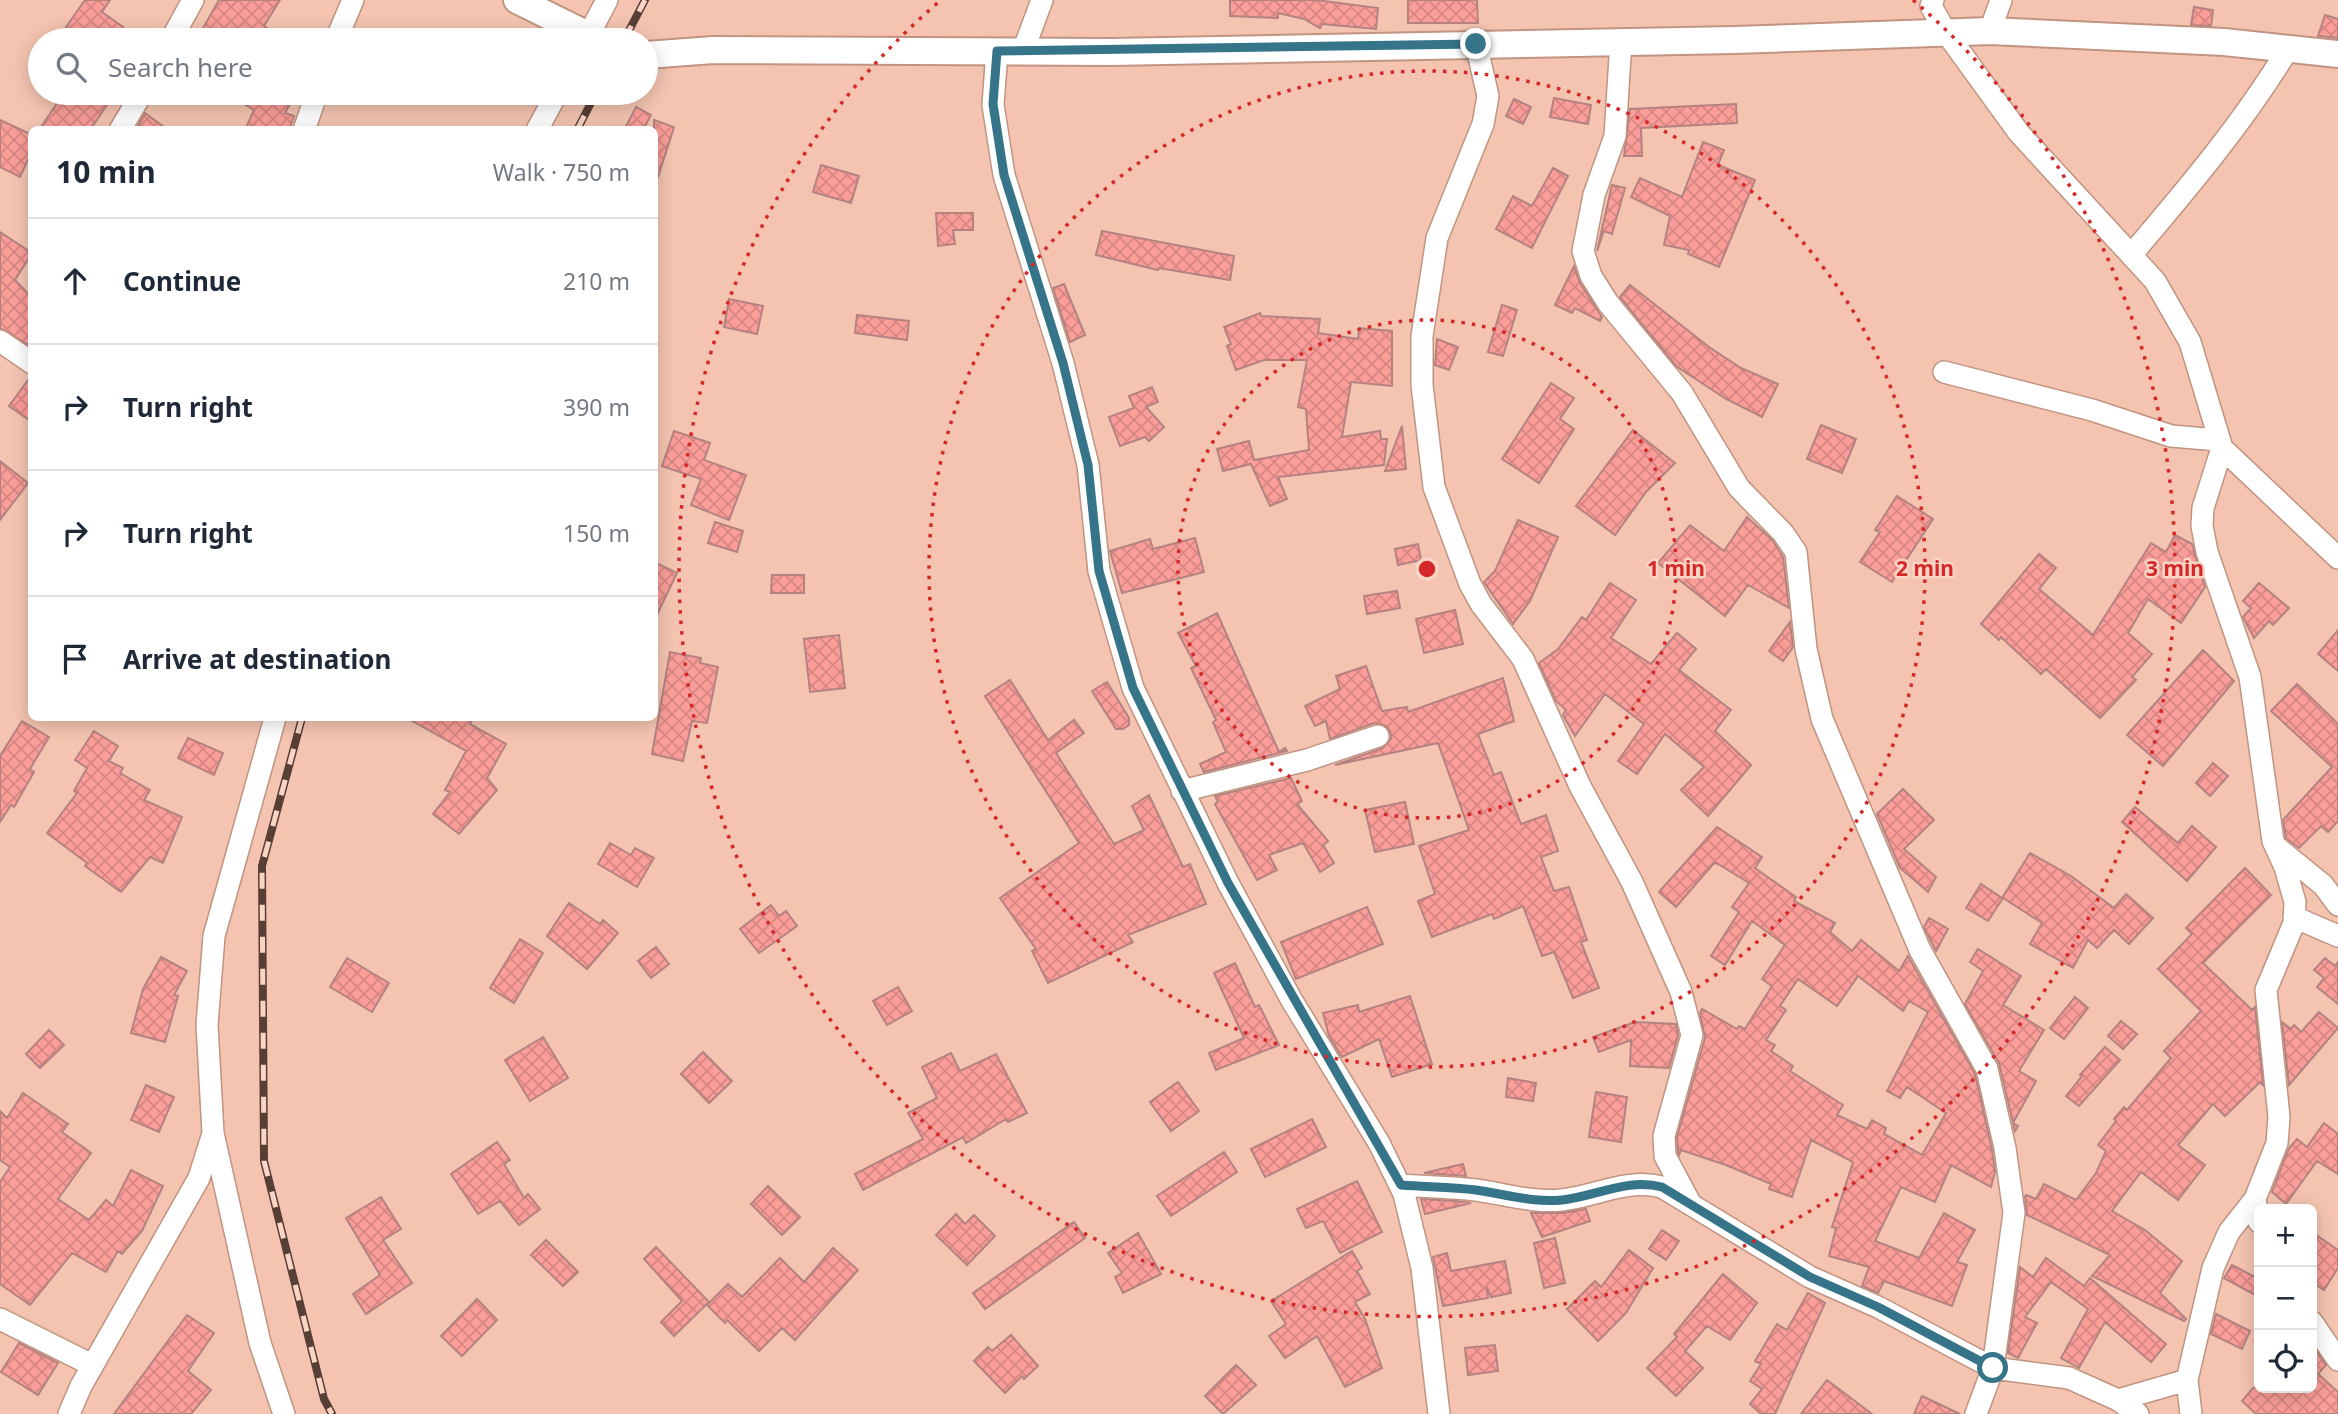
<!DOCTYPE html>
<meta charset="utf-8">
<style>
:root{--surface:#fff;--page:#f2f2f3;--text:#1f2937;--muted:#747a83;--line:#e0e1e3}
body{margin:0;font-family:"Noto Sans",sans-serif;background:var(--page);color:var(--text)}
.controls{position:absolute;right:21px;bottom:21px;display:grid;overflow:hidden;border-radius:10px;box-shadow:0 4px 18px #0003}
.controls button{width:63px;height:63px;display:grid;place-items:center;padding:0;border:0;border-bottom:2px solid var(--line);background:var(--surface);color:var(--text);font:35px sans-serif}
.stop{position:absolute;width:21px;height:21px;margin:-16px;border:5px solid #36748a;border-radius:50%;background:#fff}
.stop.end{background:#36748a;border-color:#fff;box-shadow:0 2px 7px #0008}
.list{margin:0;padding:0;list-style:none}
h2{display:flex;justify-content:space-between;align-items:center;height:91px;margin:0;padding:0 28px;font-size:30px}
h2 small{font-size:23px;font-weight:400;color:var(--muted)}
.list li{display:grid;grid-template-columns:46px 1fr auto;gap:21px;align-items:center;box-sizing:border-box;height:126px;padding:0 28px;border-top:2px solid var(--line)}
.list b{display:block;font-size:26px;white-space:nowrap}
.list em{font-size:23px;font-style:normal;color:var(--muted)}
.icon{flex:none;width:38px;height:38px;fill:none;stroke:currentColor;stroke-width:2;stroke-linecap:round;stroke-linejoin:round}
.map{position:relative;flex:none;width:2338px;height:1414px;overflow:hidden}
.search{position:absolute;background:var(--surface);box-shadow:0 4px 18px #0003;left:28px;top:28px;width:630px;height:77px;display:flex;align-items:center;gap:18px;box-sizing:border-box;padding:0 24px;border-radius:38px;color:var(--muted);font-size:26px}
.panel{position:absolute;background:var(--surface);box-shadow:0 4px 18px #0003;left:28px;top:126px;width:630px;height:595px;border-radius:10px}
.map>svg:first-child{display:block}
</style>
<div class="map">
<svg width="2338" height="1414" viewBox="0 0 2338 1414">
<defs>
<pattern id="building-cross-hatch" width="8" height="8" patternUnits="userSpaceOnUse" patternTransform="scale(1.75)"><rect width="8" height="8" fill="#fb9e99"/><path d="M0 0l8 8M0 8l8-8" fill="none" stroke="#d78783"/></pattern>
</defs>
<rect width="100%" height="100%" fill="#f4c4b1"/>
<path fill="url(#building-cross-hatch)" stroke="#b48380" stroke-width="2" fill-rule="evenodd" d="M85 0H110L102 12 123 27 114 40H57Z
M219 0H280L264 26 288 40H220L202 30Z
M1230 0H1316L1378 8 1376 29 1322 24 1320 28 1304 19 1278 13V18L1230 16Z
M1408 0H1477L1478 23H1408Z
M2194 7 2213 10 2211 26 2191 25Z
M2325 15 2338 19V38L2318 36Z
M64 93H115L90 130H39Z
M226 93H296L285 113 294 116 289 130H245L254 110Z
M1554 98 1591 105 1588 124 1550 117Z
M1514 99 1531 107 1523 124 1506 116Z
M1736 104 1737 123 1641 128 1642 156H1624L1630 109Z
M636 107 651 115 643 130H624Z
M145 113 168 130H136Z
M0 120 32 135V151L20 177 0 167Z
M654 120 674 127 658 177H654Z
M1703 142 1724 150 1718 165 1755 180 1719 267 1688 254 1689 250 1664 245 1670 216 1631 197 1640 178 1682 197Z
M821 165 859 176 851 203 813 192Z
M1553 168 1568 176 1532 248 1496 229 1513 196 1532 206Z
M1612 185 1625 188 1612 234 1604 231 1597 251Z
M936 213H973V230H953L955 244 938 246Z
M1102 231 1234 256 1230 280 1159 268 1158 270 1096 255Z
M0 232 32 253 15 280 32 298V347L0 328Z
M1574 266 1580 283 1602 317 1600 321 1575 308 1572 313 1555 305Z
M1064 284 1085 335 1070 342 1053 288Z
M1630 285 1709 347 1741 368 1778 384 1762 417 1726 399 1676 366 1620 297Z
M729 299 763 306 757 334 724 327Z
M1502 305 1517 310 1503 356 1488 352Z
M1260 313 1261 316 1320 319 1318 333 1358 339 1359 328 1392 331V386L1351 382 1342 437 1380 431 1381 439H1387L1384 465 1278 477 1287 499 1270 506 1251 464 1223 471 1217 449 1249 441 1254 460 1309 450 1306 409 1298 407 1307 360H1264L1236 370 1227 346 1231 344 1224 327Z
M857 315 909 321 907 340 855 333Z
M1437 339 1458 347 1449 370 1435 365Z
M31 376H32V422L9 406Z
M1551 383 1574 398 1560 419 1574 429 1539 483 1502 459Z
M1152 387 1158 402 1146 407 1164 427 1149 441 1145 437 1120 446 1109 417 1134 408 1129 396Z
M1821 425 1856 439 1842 473 1807 459Z
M1402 426 1406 469 1385 471Z
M1633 430 1675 463 1646 492 1615 535 1576 506Z
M674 431 710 443 704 460 746 475 729 520 691 505 701 479 662 466Z
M0 461 28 483 0 520Z
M1897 496 1933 519 1892 582 1860 562 1880 532 1875 530Z
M1747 517 1773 541 1783 557 1789 608 1748 585 1725 616 1658 563 1690 525 1724 551Z
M1518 520 1558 537 1530 601 1513 624 1484 582 1495 571Z
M715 522 743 531 737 552 708 543Z
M2175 535 2192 544 2205 587 2181 623 2148 599 2128 633 2152 654 2132 677 2136 680 2100 718 2046 669 2041 674 2001 637 1999 640 1981 624 2039 554 2056 568 2039 589 2093 635 2151 543 2166 552Z
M1195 538 1204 572 1122 593 1110 551 1150 539 1153 549Z
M1418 544 1421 560 1398 565 1395 549Z
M654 562 677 573 654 621Z
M772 575H804V593H771Z
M1610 583 1636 600 1611 638 1651 664 1677 633 1696 649 1679 670 1731 710 1715 731 1751 765 1708 816 1681 790 1704 767 1665 734 1637 774 1618 761 1644 724 1605 694 1575 736 1563 715 1566 710 1556 701 1539 663 1558 649 1582 617 1586 620Z
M2259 583 2289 608 2273 625 2269 621 2254 638 2243 617 2251 608 2243 601Z
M1397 591 1400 608 1367 614 1364 596Z
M1455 610 1463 644 1424 653 1416 619Z
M1217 613 1279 752 1285 748 1287 751 1204 772 1200 764 1226 752 1213 722 1216 720 1191 668 1196 666 1178 633Z
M1790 622 1793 647 1783 661 1769 651Z
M2338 630V671L2318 654Z
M839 635 845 688 810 692 804 639Z
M2203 650 2234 681 2163 766 2127 735Z
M670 652 701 658 700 663 718 667 707 723 692 721 683 761 652 754Z
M1366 666 1382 711 1407 707 1408 712 1503 678 1514 721 1478 734 1494 775 1501 772 1521 824 1546 815 1558 851 1541 857 1554 891 1569 887 1587 940 1581 942 1599 988 1573 998 1554 952 1542 956 1523 906 1494 919 1492 914 1432 937 1418 901 1435 894 1419 846 1469 830 1438 743 1335 765 1383 748 1391 739 1390 731 1386 726 1374 723 1330 739 1326 721 1315 726 1305 706 1340 689 1336 676Z
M1010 680 1048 740 1074 720 1084 733 1056 753 1114 844 1144 830 1132 806 1149 795 1183 867 1190 864 1206 904 1128 935 1133 942 1048 983 1032 951 1036 949 1000 898 1079 843 985 696Z
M1107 682 1129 718V725L1123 729H1116L1092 691Z
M2297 684 2338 724V821L2328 832 2321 826 2299 848 2286 838 2283 820 2332 767 2271 711Z
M407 718H473L470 724 506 744 487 778 497 790 459 834 433 814 450 792 445 790 466 751Z
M22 721 49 737 30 769 34 772 14 807 11 805 0 822V756Z
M94 731 118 746 109 761 123 768 120 773 150 790 144 800 182 817 163 863 150 857 121 892 85 866 87 863 47 833 77 793 74 791 87 768 75 760Z
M188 738 223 753 214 775 178 758Z
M2213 763 2228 776 2210 796 2196 783Z
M1291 778 1302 801 1297 804 1328 841 1323 845 1334 863 1320 872 1303 843 1269 855 1277 870 1257 880 1215 804 1218 802 1215 796Z
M1903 789 1934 820 1904 849 1936 877 1928 892 1900 868 1877 814Z
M1405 802 1414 844 1375 852 1365 810Z
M2135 807 2178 843 2192 826 2216 847 2187 881 2122 822Z
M1717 827 1762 857 1755 868 1796 897 1794 901 1835 923 1830 932 1852 951 1861 940 1899 971 1908 956 1975 1074 1992 1150 1995 1172 1991 1187 1951 1165 1935 1202 1901 1187 1875 1241 1919 1258 1944 1213 1975 1230 1957 1262 1967 1265 1952 1306 1884 1281 1878 1293 1862 1286 1869 1267 1829 1256 1836 1228 1832 1227 1853 1162 1811 1140 1792 1197 1769 1189 1771 1184 1726 1165 1681 1150 1679 1155 1678 1152 1677 1137 1705 1038 1700 1013 1702 1009 1737 1029 1739 1026 1745 1029 1772 986 1762 979 1785 945 1752 921 1725 965 1711 956 1739 912 1732 907 1749 883 1718 864 1714 863 1676 907 1659 892ZM1858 976 1903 1011 1909 1001 1928 1012 1887 1091 1900 1098 1907 1087 1946 1113 1922 1155 1884 1134 1886 1128 1872 1120 1867 1129 1837 1115 1843 1105 1790 1071 1793 1066 1771 1051 1775 1045 1766 1040 1786 1010 1780 1006 1798 979 1837 1006Z
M610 843 631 855 635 848 654 858 637 887 598 864Z
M2030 853 2071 876 2114 908 2126 894 2153 918 2129 944 2114 930 2097 948 2088 940 2073 968 2030 944 2042 923 2003 898 1988 921 1966 908 1981 884 2002 898Z
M2245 868 2271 895 2203 963 2252 1010 2255 1007 2263 1085 2260 1082 2225 1116 2213 1104 2178 1145 2205 1165 2178 1200 2141 1172 2112 1211 2145 1230 2182 1261 2160 1293 2186 1319 2184 1321 2092 1276 2110 1255 2027 1215 2025 1197 2026 1195 2036 1199 2044 1184 2076 1200 2096 1173 2106 1151 2098 1145 2116 1121 2114 1119 2124 1107 2127 1110 2171 1058 2164 1051 2201 1011 2158 969 2192 934 2186 928Z
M569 903 600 924 603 920 618 933 587 969 547 936Z
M771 905 779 916 786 911 797 926 759 953 740 929Z
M1367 907 1383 944 1296 979 1281 942Z
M1929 918 1948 929 1936 951 1924 927Z
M520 939 543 953 514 1003 490 988Z
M656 947 669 964 651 978 638 961Z
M1978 949 2021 976 2003 1005 2044 1030 2019 1071 2036 1081 2013 1123 2018 1126 2015 1131 1999 1063 1965 1004 1983 971 1970 962Z
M161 957 187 971 174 995 178 996 165 1042 131 1033 143 989Z
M347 958 389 983 372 1012 330 987Z
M2325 958 2335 966 2338 962V1004L2317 987 2324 978 2314 970Z
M1235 963 1255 1007 1259 1005 1279 1045 1216 1070 1209 1053 1244 1038 1214 973Z
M898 987 912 1011 887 1025 873 1001Z
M1410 996 1432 1064 1392 1077 1379 1039 1342 1057 1329 1036 1323 1013 1358 1005 1359 1012Z
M2075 997 2088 1008 2064 1039 2050 1028Z
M2319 1012 2338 1028 2289 1085 2282 1022 2291 1029 2294 1025 2301 1032Z
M2121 1021 2137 1034 2123 1049 2108 1036Z
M1635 1022 1676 1024 1678 1035 1669 1068 1630 1066 1631 1040 1599 1052 1593 1037Z
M49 1030 64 1045 40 1068 26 1054Z
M543 1037 568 1078 530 1101 505 1060Z
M2105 1047 2120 1060 2079 1106 2066 1096 2082 1076 2080 1075Z
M703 1052 732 1081 709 1103 681 1074Z
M951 1053 960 1071 996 1054 1027 1113 1008 1122 1006 1119 966 1143 963 1137 863 1190 855 1174 923 1139 908 1113 937 1098 922 1067Z
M1508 1078 1536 1083 1533 1101 1506 1097Z
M1178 1082 1199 1111 1171 1131 1150 1102Z
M146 1085 174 1097 159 1132 131 1120Z
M1596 1092 1627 1097 1621 1142 1589 1137Z
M23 1093 68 1124 62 1132 91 1153 58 1199 89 1220 106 1200 113 1206 131 1170 163 1186 142 1231 122 1254 118 1251 106 1272 72 1253 30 1305 0 1284V1182L10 1167 0 1160V1111L7 1118Z
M1312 1119 1326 1147 1265 1177 1251 1149Z
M2324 1123 2338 1134V1174L2317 1161 2286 1204 2272 1192 2289 1148 2297 1139 2307 1147Z
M497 1142 510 1160 504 1164 524 1198 528 1194 540 1209 519 1225 500 1201 478 1214 451 1174Z
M1224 1152 1237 1172 1171 1216 1157 1196Z
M1463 1164 1466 1176 1424 1173Z
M1357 1181 1382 1232 1340 1253 1323 1221 1306 1228 1297 1209Z
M768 1186 800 1217 782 1235 751 1204Z
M381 1197 401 1229 383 1240 412 1283 366 1314 353 1294 380 1275 346 1218Z
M1421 1199 1456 1201 1471 1203 1425 1214Z
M1586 1209 1590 1221 1542 1237 1531 1213H1563Z
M956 1214 965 1224 974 1215 995 1236 967 1265 936 1235Z
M1074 1222 1085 1238 985 1309 973 1293Z
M1662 1230 1679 1241 1666 1260 1649 1249Z
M2312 1232 2338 1250V1268L2324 1290 2312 1282Z
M1138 1233 1161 1274 1123 1293 1115 1277 1122 1273 1108 1253Z
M1555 1238 1565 1283 1544 1288 1534 1243Z
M546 1240 578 1272 563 1286 531 1255Z
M656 1247 709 1302 674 1336 661 1322 682 1301 644 1259Z
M833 1248 858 1270 795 1340 782 1328 759 1351 727 1320 725 1323 707 1305 728 1284 742 1297 780 1258 804 1282Z
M1629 1250 1653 1268 1626 1313 1598 1341 1567 1309 1595 1281 1601 1287Z
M1352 1251 1362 1268 1357 1271 1370 1294 1355 1302 1365 1319 1382 1368 1345 1387 1317 1336 1285 1358 1269 1336 1286 1324 1271 1301Z
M1447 1253 1451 1271 1505 1261 1511 1293 1491 1297 1487 1287 1488 1298 1443 1306 1433 1257Z
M2046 1258 2084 1286 2090 1278 2166 1344 2151 1362 2105 1322 2079 1368 2061 1358 2088 1309 2051 1282 2025 1317 2037 1323 2018 1358 2008 1353 2020 1267 2033 1277Z
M2232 1265 2259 1279V1297L2224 1278Z
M1723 1274 1757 1303 1730 1340 1707 1326 1685 1351 1703 1368 1676 1396 1647 1368 1677 1337 1674 1334Z
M1808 1293 1825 1303 1775 1414H1761L1750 1404 1762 1389 1750 1381 1761 1364 1755 1361 1777 1324 1787 1330Z
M477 1299 497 1320 462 1356 441 1336Z
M2216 1314 2250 1331 2242 1349 2211 1334Z
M187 1315 214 1333 188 1371 211 1390 191 1414H114Z
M1011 1335 1038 1366 1024 1379 1022 1376 1005 1393 974 1361 988 1347 992 1351Z
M19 1343 58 1363 38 1395 1 1372Z
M1495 1345 1498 1371 1468 1375 1465 1348Z
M2312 1345 2326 1365 2318 1374 2338 1392V1414H2256L2242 1401 2253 1388H2312Z
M1236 1365 1256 1385 1223 1414 1205 1396Z
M1827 1380 1872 1414H1801Z
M1922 1396 1960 1414H1914Z"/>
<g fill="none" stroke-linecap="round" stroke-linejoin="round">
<defs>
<path id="minor" d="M1933 0 1931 6 1945 31 2019 133 2155 281 2190 342 2222 448 2338 558
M1990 31 2001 0
M171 40 193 0
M336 40 353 0
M586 40 607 0
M1621 41 1615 136 1594 195 1583 251 1591 276 1608 303 1682 393 1739 488 1783 533 1796 552 1806 649 1822 719 1920 950 1987 1069 2005 1148 2014 1213 1993 1368 1976 1414
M1476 44 1488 96 1483 124 1437 238 1422 336V385L1434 487 1470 584 1481 604 1523 659 1580 786 1632 882 1681 992 1692 1035 1664 1136 1665 1156 1689 1201
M997 51 993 105 1004 175 1063 363 1088 465 1099 571 1133 688 1228 883 1291 999 1379 1143 1404 1194 1422 1268 1439 1414
M1023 51 1042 0
M120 130 142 93
M304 130 317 93
M537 130 557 93
M2132 254C2188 188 2243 123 2288 49
M0 341 32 363
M1944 372 2092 410 2171 436 2218 440
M2222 448 2203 508 2202 526 2207 552 2250 677 2273 841 2285 867 2295 902 2294 923 2266 990 2279 1117 2277 1143 2255 1199 2259 1222
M275 718 214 936 207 1025 213 1133 260 1343 284 1414
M1182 791 1307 760 1378 736
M2279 849 2323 885 2338 905
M2294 917 2338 936
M1400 1185C1426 1187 1451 1187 1476 1190 1505 1194 1533 1203 1562 1200 1597 1196 1627 1178 1662 1187L1810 1277 1878 1307 1993 1368 2069 1378 2118 1400 2138 1414
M0 1319 92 1365
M2312 1322 2338 1360
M2118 1400 2187 1380
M69 1414 81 1386 199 1178 213 1133
M2191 1414 2187 1380 2213 1268 2229 1232 2255 1199"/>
<path id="tertiary" d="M517 0 598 40
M646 55 713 50 1111 52 1734 40 1990 31 2224 42 2338 54"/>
</defs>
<use href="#minor" stroke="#c19381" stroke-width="24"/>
<use href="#tertiary" stroke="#c19381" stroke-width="30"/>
<use href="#minor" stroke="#fff" stroke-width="21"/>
<use href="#tertiary" stroke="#fff" stroke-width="26"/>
<defs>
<path id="rail" d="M624 40 645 0
M577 130 596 93
M302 718 262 866 264 1161 324 1399 332 1414"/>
</defs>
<use href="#rail" stroke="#573f36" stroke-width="8"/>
<use href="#rail" stroke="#fad4c4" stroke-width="5" stroke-dasharray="16" stroke-linecap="butt"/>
</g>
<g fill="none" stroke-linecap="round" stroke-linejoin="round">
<path stroke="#36748a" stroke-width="9" d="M1476 44 997 51 993 104 1004 175 1063 363 1088 465 1099 571 1133 688 1228 883 1401 1185C1426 1187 1451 1187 1476 1190 1505 1194 1533 1203 1562 1200 1597 1196 1627 1178 1662 1187L1810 1277 1878 1307 1993 1368"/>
</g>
<g fill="none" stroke="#d62828" stroke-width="3.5" stroke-dasharray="3.5 7">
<circle cx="1427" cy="569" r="249"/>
<circle cx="1427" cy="569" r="498"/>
<path d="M1913 0A748 748 0 1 1 941 0"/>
</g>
<circle cx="1427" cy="569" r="10" fill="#d62828" stroke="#fad4c4" stroke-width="3.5"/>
<g font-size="21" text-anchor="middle" font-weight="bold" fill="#d62828" stroke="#fad4c4" stroke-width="5" stroke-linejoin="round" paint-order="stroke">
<text x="1676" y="576">1 min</text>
<text x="1925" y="576">2 min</text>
<text x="2175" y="576">3 min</text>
</g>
</svg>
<div class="controls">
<button>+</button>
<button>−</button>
<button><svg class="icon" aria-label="locate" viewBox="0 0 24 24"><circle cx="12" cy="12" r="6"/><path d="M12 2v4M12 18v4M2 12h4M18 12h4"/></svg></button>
</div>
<div class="stop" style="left:1993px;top:1368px"></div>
<div class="stop end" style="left:1476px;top:44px"></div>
<div class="search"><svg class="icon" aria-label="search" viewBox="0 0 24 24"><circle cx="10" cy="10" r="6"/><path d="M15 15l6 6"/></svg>Search here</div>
<section class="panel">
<h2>10 min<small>Walk · 750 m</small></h2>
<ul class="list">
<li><svg class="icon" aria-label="ahead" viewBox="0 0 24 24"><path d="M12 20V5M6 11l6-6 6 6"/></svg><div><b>Continue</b></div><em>210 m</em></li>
<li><svg class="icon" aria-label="right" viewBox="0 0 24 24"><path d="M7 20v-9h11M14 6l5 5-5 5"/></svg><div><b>Turn right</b></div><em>390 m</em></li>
<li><svg class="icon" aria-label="right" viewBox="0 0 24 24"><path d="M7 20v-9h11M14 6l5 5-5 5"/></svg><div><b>Turn right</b></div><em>150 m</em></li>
<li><svg class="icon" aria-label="arrive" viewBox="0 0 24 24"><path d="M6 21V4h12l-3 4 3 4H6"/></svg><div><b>Arrive at destination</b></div></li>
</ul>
</section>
</div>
